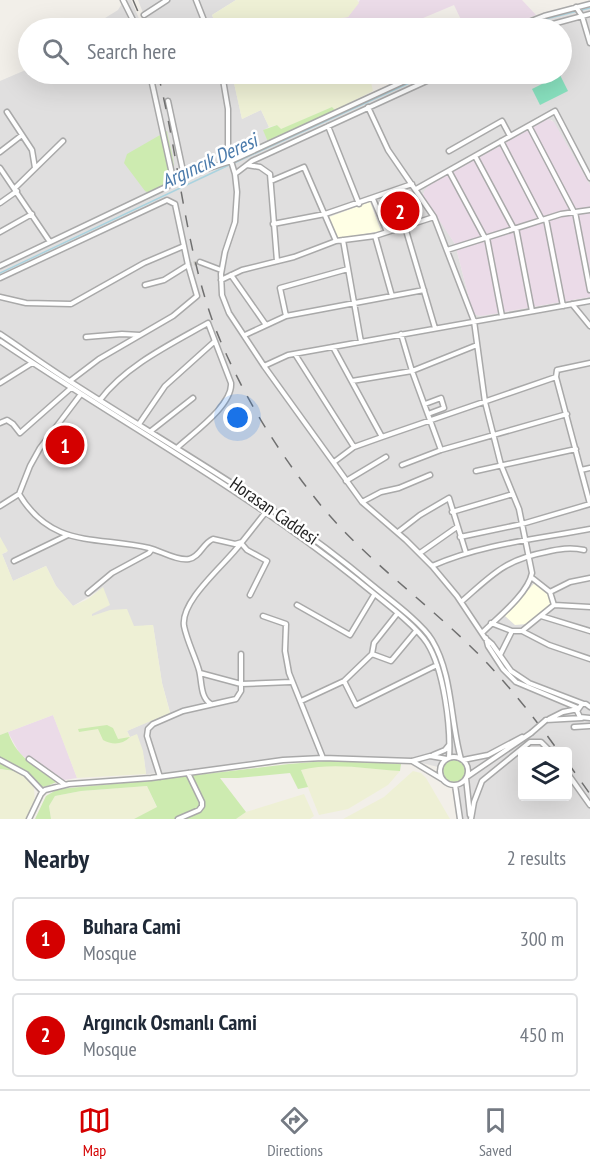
<!DOCTYPE html>
<meta charset="utf-8">
<style>
:root{--surface:#fff;--page:#f2f2f3;--text:#1f2937;--muted:#747a83;--line:#e0e1e3;--accent:#d40000}
body{margin:0;font-family:"PT Sans Narrow",sans-serif;background:var(--page);color:var(--text)}
.controls{position:absolute;right:18px;bottom:18px;display:grid;overflow:hidden;border-radius:6px;box-shadow:0 6px 24px #0002}
.controls button{width:54px;height:54px;display:grid;place-items:center;padding:0;border:0;border-bottom:2px solid var(--line);background:var(--surface);color:var(--text);font:30px sans-serif}
.you{position:absolute;left:238px;top:418px;width:21px;height:21px;margin:-15px;border:4px solid #fff;border-radius:50%;background:#1a73e8;box-shadow:0 0 0 9px #1a73e833}
.badge{display:grid;place-items:center;width:39px;height:39px;border-radius:50%;background:var(--accent);color:#fff;font-size:20px;font-weight:700}
.pin{position:absolute;translate:-50% -50%;border:3px solid #fff;box-shadow:0 2px 6px #0006}
.list{margin:0;padding:0;list-style:none}
h2{display:flex;justify-content:space-between;align-items:center;height:78px;margin:0;padding:0 24px;font-size:26px}
h2 small{font-size:20px;font-weight:400;color:var(--muted)}
.list li{display:grid;grid-template-columns:39px 1fr auto;gap:18px;align-items:center;box-sizing:border-box;height:84px;margin:0 12px 12px;padding:0 12px;border:2px solid var(--line);border-radius:6px}
.list b{display:block;font-size:22px;white-space:nowrap}
.list p{margin:0;font-size:20px;white-space:nowrap;color:var(--muted)}
.list em{font-size:20px;font-style:normal;color:var(--muted)}
.icon{flex:none;width:33px;height:33px;fill:none;stroke:currentColor;stroke-width:2;stroke-linecap:round;stroke-linejoin:round}
.map{position:relative;flex:none;width:590px;height:819px;overflow:hidden}
.search{position:absolute;background:var(--surface);box-shadow:0 6px 24px #0002;left:18px;right:18px;top:18px;height:66px;display:flex;align-items:center;gap:15px;box-sizing:border-box;padding:0 21px;border-radius:33px;color:var(--muted);font-size:22px}
.sheet{height:270px;background:var(--surface)}
nav{display:flex;justify-content:space-around;align-items:center;box-sizing:border-box;height:84px;border-top:2px solid var(--line);background:var(--surface);font-size:16px;color:var(--muted)}
nav a{display:grid;justify-items:center;gap:3px}
nav .on{color:var(--accent)}
.map>svg:first-child{display:block}
</style>
<div class="map">
<svg width="590" height="819" viewBox="0 0 590 819">
<rect width="100%" height="100%" fill="#f2efe9"/>
<path fill="#e0dfdf" fill-rule="evenodd" d="M121 0H131L143 28H89L118 10 121 5Z
M138 0H236L212 15 217 28H149Z
M590 8V185L552 120 428 186 423 194 455 244 473 314 481 316 590 297V819H462L454 771 406 759H300L202 771 146 774 144 758 137 735 130 737 127 731 170 712 162 683 153 625 134 627 92 617V614L103 588 73 606 56 586 46 566 13 581 2 554 7 552 0 537V81L28 69V74H232L242 119 261 110 269 127 264 130 270 146 430 74H562V28H523L557 16ZM522 752H568V796H522Z"/>
<path fill="#ebdbe8" d="M360 0H522L536 15 505 28H465L454 5 416 21 420 28H309L326 20 348 17Z
M548 119 554 122 590 185V297L481 316 473 314 455 244 423 196 424 191 428 186Z
M53 715 61 735 77 778 58 781 20 754 10 736 8 732Z"/>
<path fill="#ffffe5" d="M370 202 381 231 336 239 329 217Z
M538 579 554 593 555 601 527 624 515 625 505 616Z"/>
<path fill="#eef0d5" d="M236 0H357L359 3 348 17 326 20 309 28H217L212 15Z
M232 74H369L373 91 335 110 332 107 280 130 277 125 269 127 261 110 242 119Z
M0 537 8 551 2 554 13 581 46 566 56 586 73 606 88 599 103 587 110 605 92 614V616L110 610 127 609 134 626 153 625 162 683 170 713 127 731 130 737 137 734 143 751 146 774 77 778 53 715 0 735Z
M318 766H346L400 771 388 785 348 809 319 815 301 770Z
M0 769 14 771 23 775 34 788 35 804 28 819H0Z
M413 771 421 773 426 778 450 819H343L384 797Z
M147 786 157 808 134 819H51L49 806 55 796 81 791Z
M304 794 314 816 310 819H236L246 812Z"/>
<path fill="#cdebb0" d="M332 107 335 110 268 142 263 130 277 125 281 129Z
M167 131C170 151 185 183 159 190 153 192 150 194 145 191L124 163 127 154Z
M107 725 113 728 118 739 130 737C122 745 112 745 103 740L98 729 79 732 78 729Z
M8 732C16 757 37 768 58 781 35 794 37 782 19 773 13 770 7 770 0 769V735Z
M338 760 401 764 400 771C367 769 334 762 301 770L308 787 298 789 290 773 238 778H220L246 812 236 819H134L157 807 147 786 81 791 55 796 49 806 51 819H35L46 796 58 789 146 781 289 764Z
M443 771a11 11 0 1 1 22 0a11 11 0 1 1-22 0Z"/>
<path fill="#88e0be" d="M560 75 568 91 540 105 532 89Z"/>
<g fill="none" stroke-linecap="round" stroke-linejoin="round">
<path stroke="#aad3df" stroke-width="1.5" d="M525 28 546 19 590 8
M234 163 429 74
M0 273 229 165"/>
<path stroke="#c8c6c1" stroke-width="4" stroke-dasharray="4 2" stroke-linecap="butt" d="M188 265 200 262"/>
<defs>
<path id="minor" d="M123 0 137 28
M196 0 207 28
M576 7 582 16 590 43
M144 15 167 0
M513 28 544 16 590 4
M538 28 590 14
M222 74 228 109V151L235 174 237 192 235 222 225 252 221 274 222 295 229 313 264 366 362 502 406 540 432 566 457 596 485 638 492 644 511 671 529 683 584 704
M168 101 183 171 187 175 231 161 420 74
M368 107 388 150 434 217 474 321 485 402 501 465 519 509 532 573C528 594 497 618 482 633
M7 112 32 150 35 168
M328 126 359 204
M529 126 574 212
M501 141 542 220
M449 151 502 121 510 136
M0 152 22 135
M475 156 514 229
M247 165 260 167 270 174 277 261
M0 168 50 242
M449 171 485 238
M235 174 252 161 442 74
M271 181 304 167 336 241
M15 188 63 141
M416 189 555 111 590 178
M373 199 387 232
M0 203 17 191
M575 212 590 290
M546 219 563 306
M273 224 325 214 412 184
M405 227 435 328
M516 228 532 311
M0 232 32 214
M375 236 392 296
M487 238 502 316
M343 240 361 342
M447 250 561 214 590 210
M200 262 221 270
M0 266 168 186 172 174 150 74
M231 275 266 325
M0 278 167 200 175 204 188 265 197 296 173 316 99 359 70 381
M221 280 242 270 294 257 336 241 375 236 434 217
M145 285 164 280 188 265
M0 297 26 303 71 304 144 263 184 246
M572 304 590 326
M286 316 280 288 348 269
M0 334C24 350 47 367 71 382 173 448 279 506 372 585 389 599 422 623 432 640 453 675 450 721 461 759
M401 334 412 371 477 345
M245 335 286 316 424 290
M86 337 122 334 140 335
M0 341C118 421 245 490 356 579 375 595 415 624 427 643 444 670 451 727 449 758
M333 347 382 437
M295 354 354 447
M264 366 288 355 590 301
M556 377 557 370 590 363
M352 381 412 371 441 450
M0 383 32 363
M100 400C125 366 171 344 208 323L231 383C233 405 193 433 178 447
M425 404 441 398 444 408 428 414
M0 423 7 420 13 424 20 433 71 388
M139 424 165 386 215 341
M151 431 193 398
M334 462 354 447 382 437 556 377 590 504
M402 465 441 450 567 414
M581 470 590 468
M476 471 576 449
M346 481 386 457
M19 494C52 549 97 536 149 548 161 551 177 561 189 559 200 557 203 543 213 539L235 544 242 542 265 513
M362 502 381 492 399 488 430 475
M0 506 19 494 30 466 40 448 81 394
M452 512 513 494
M398 532 420 515 449 498 466 553
M460 537 522 524 590 504
M420 553 457 527
M14 561 68 535
M432 566C482 544 537 539 590 529
M550 592 570 582 590 578
M88 593 112 573 149 553 152 549
M461 602C492 575 504 560 546 552 559 549 570 547 584 550
M297 605 350 635 374 595
M554 605 590 607
M263 616 286 624 285 651 289 673 323 758
M541 616 590 631
M491 623 512 631H522L549 645 590 659
M522 631 554 605 550 592 531 577
M486 638 488 646 503 669 516 682 578 708
M372 654 391 661 416 631
M500 655 512 631
M200 673 241 684 291 682
M344 681 356 705 437 665
M301 701 344 681 372 654 374 643 397 614
M211 704C200 698 202 681 199 670 195 656 187 641 184 626 180 600 227 563 241 543L247 550 267 561 250 595
M590 707 586 704H582L577 711 580 717 590 718
M549 719 563 712 578 709
M546 720 582 718
M574 727 590 726
M433 755 445 750 449 745
M440 771a14 14 0 1 1 28 0a14 14 0 1 1-28 0Z
M29 759 64 784
M0 760 26 774 43 792
M463 760 488 755 522 737
M412 761 442 779
M568 774 590 805
M468 776 531 733
M160 777 147 736 148 729 153 724 183 711 236 699 241 691V654
M466 778 470 815
M455 785 460 819
M29 819 41 794 45 790 69 784 151 778 283 760 323 758 412 761 430 756 447 759
M178 819 199 810 202 806V802L188 773
M471 819 474 802 482 781 530 742H541L551 752"/>
</defs>
<use href="#minor" stroke="#a9a9a9" stroke-width="7"/>
<use href="#minor" stroke="#fff" stroke-width="4"/>
<path stroke="#707070" stroke-width="1.5" stroke-dasharray="12 12" stroke-linecap="butt" d="M133 0 145 28
M158 74C179 157 185 250 216 330 242 395 279 454 323 508 372 566 436 609 488 664 513 691 537 721 559 752
M568 763 590 794"/>
<defs>
<path id="minor-bridge" d="M531 733 546 720"/>
</defs>
<use href="#minor-bridge" stroke="#a9a9a9" stroke-width="7" stroke-linecap="butt"/>
<use href="#minor-bridge" stroke="#fff" stroke-width="4"/>
</g>
<g text-anchor="middle" stroke-width="5" stroke-linejoin="round" paint-order="stroke">
<g font-size="18" fill="#222" stroke="#fff">
<text transform="translate(274 511) rotate(35)" y="6">Horasan Caddesi</text>
</g>
<g font-size="20" font-style="italic" fill="#4a7aab" stroke="#fff">
<text transform="translate(209 161) rotate(-25)" y="7">Argıncık Deresi</text>
</g>
</g>
</svg>
<div class="controls">
<button><svg class="icon" aria-label="layers" viewBox="0 0 24 24"><path d="M12 4l9 5-9 5-9-5zM3 14l9 5 9-5"/></svg></button>
</div>
<div class="you"></div>
<div class="pin badge" style="left:65px;top:445px">1</div>
<div class="pin badge" style="left:400px;top:211px">2</div>
<div class="search"><svg class="icon" aria-label="search" viewBox="0 0 24 24"><circle cx="10" cy="10" r="6"/><path d="M15 15l6 6"/></svg>Search here</div>
</div>
<section class="sheet">
<h2>Nearby<small>2 results</small></h2>
<ul class="list">
<li><span class="badge">1</span><div><b>Buhara Cami</b><p>Mosque</p></div><em>300 m</em></li>
<li><span class="badge">2</span><div><b>Argıncık Osmanlı Cami</b><p>Mosque</p></div><em>450 m</em></li>
</ul>
</section>
<nav>
<a class="on"><svg class="icon" aria-label="map" viewBox="0 0 24 24"><path d="M3 6l6-2 6 2 6-2v14l-6 2-6-2-6 2zM9 4v14M15 6v14"/></svg>Map</a>
<a><svg class="icon" aria-label="directions" viewBox="0 0 24 24"><path d="M12 3l9 9-9 9-9-9zM9 14v-3h6M13 9l2 2-2 2"/></svg>Directions</a>
<a><svg class="icon" aria-label="saved" viewBox="0 0 24 24"><path d="M7 4h10v16l-5-4-5 4z"/></svg>Saved</a>
</nav>
